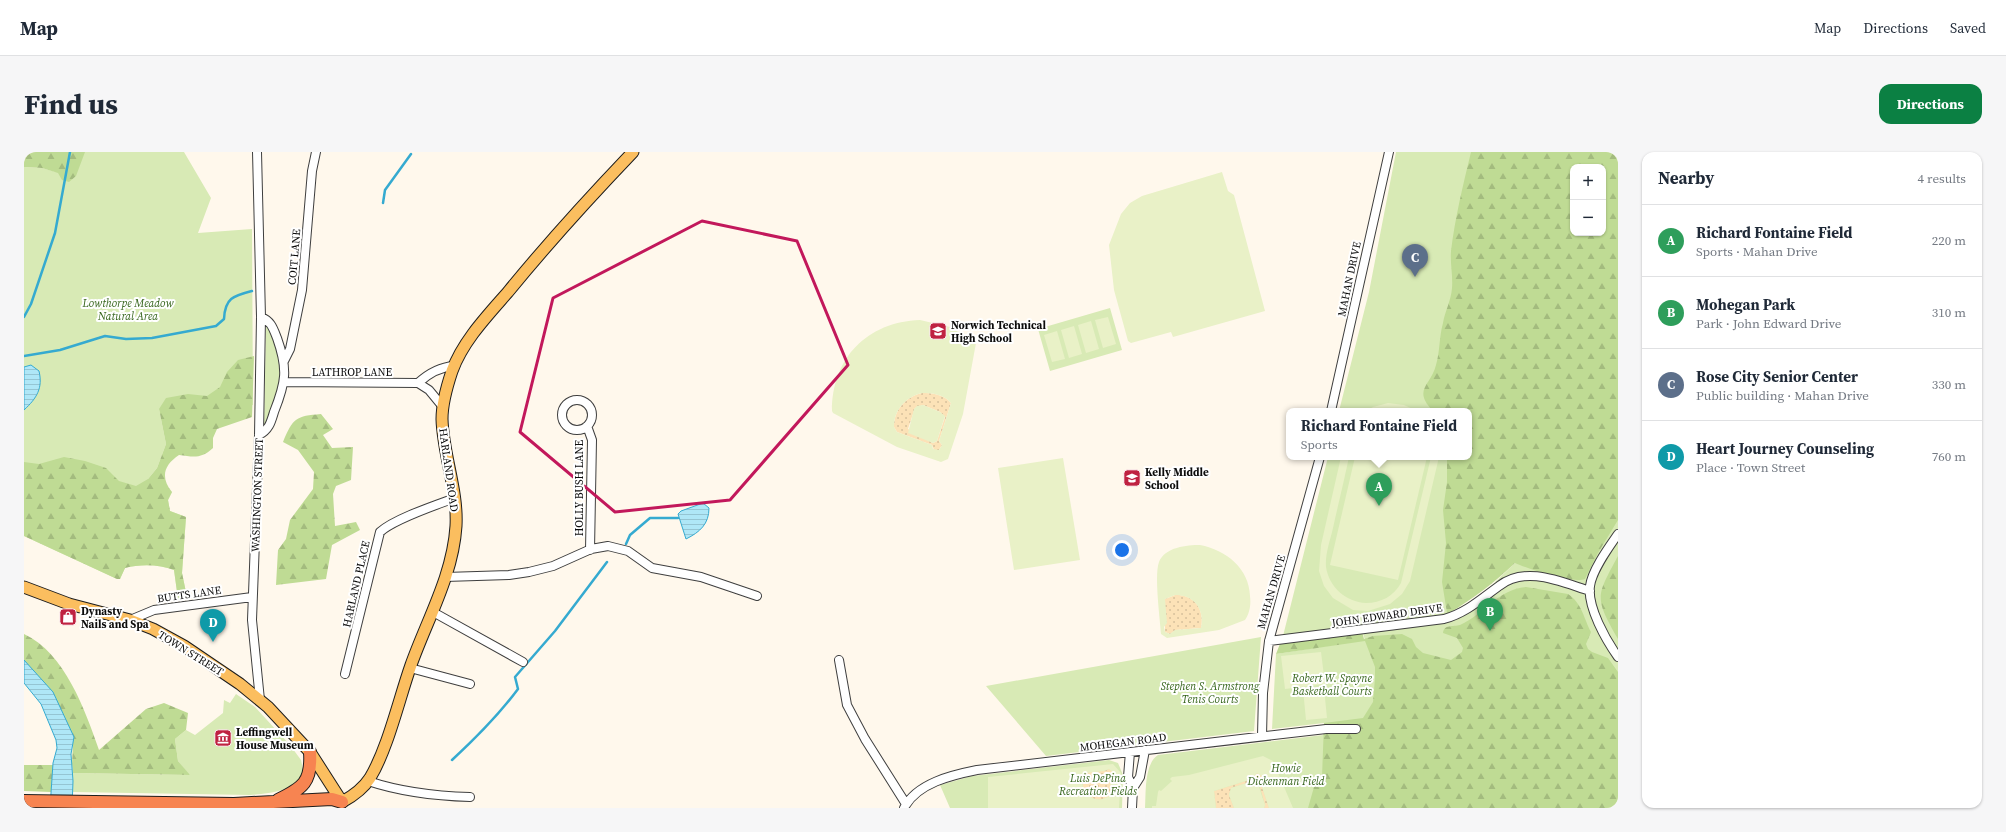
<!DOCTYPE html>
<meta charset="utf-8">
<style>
:root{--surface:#fff;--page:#f6f6f7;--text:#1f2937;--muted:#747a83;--line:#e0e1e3;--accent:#0b8043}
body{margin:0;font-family:"Source Serif 4",serif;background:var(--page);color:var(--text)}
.controls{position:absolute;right:12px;top:12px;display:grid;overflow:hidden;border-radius:8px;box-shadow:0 1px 3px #0004}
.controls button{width:36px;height:36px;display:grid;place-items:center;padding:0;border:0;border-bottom:1px solid var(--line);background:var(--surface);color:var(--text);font:20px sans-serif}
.you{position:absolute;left:1098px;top:398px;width:14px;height:14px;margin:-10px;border:3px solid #fff;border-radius:50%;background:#1a73e8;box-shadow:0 0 0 6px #1a73e833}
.badge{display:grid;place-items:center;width:26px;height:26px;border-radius:50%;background:var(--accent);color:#fff;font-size:13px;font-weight:700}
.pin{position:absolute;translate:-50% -33px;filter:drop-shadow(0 1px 2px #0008)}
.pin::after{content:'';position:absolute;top:21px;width:14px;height:12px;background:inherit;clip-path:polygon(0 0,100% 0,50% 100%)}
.popup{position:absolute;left:1262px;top:256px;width:186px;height:52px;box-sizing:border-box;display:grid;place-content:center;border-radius:8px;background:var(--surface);filter:drop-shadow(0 1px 3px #0005);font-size:13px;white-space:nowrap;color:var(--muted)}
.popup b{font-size:15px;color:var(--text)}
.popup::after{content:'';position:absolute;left:50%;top:100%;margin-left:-8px;border:8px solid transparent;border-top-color:var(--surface)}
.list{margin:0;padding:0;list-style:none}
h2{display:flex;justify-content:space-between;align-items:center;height:52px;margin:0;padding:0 16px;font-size:17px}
h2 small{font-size:13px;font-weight:400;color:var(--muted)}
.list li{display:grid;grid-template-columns:26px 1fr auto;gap:12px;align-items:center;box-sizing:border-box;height:72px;padding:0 16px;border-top:1px solid var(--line)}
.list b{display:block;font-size:15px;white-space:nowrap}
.list p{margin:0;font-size:13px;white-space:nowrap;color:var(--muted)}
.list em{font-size:13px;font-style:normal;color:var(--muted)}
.map{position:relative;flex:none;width:1594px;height:656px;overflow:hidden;border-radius:12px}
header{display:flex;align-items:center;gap:24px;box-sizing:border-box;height:56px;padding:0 20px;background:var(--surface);border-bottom:1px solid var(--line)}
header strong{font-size:19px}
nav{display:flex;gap:22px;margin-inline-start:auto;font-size:14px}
.intro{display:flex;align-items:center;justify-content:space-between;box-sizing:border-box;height:96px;padding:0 24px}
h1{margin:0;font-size:28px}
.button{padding:10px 18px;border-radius:12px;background:var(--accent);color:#fff;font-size:14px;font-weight:700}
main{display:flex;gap:24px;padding:0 24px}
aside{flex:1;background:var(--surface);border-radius:12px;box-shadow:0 1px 3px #0004}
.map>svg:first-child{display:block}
</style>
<header>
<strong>Map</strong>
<nav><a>Map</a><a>Directions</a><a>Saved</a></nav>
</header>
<div class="intro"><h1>Find us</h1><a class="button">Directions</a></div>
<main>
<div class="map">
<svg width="1594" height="656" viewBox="0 0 1594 656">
<defs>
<pattern id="forest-firs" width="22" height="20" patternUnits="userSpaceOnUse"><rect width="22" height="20" fill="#bfdb94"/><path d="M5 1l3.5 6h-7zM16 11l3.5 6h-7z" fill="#a3bb7e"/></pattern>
<pattern id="sand-dots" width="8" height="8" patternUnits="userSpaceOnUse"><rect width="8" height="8" fill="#fce2b7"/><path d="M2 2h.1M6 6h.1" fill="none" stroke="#d7c19c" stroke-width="1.8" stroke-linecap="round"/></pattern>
<pattern id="water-rules" width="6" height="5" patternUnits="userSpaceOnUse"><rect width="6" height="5" fill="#afe7f7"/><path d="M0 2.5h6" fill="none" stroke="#95c5d3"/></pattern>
</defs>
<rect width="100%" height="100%" fill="#fff8ec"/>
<path fill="#d8eab5" d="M46 0H160L187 46 174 81 228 77 229 253 135 257 142 292 133 316 124 327 148 340 144 348 146 359 162 365 158 421 163 445 154 447 150 418C135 412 116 412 101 416L96 427H93L0 384V15L18 16 32 20Z
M1372 0H1451L1428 259H1315L1345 140Z
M1086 156 1098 198 1026 219 1014 177Z
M242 173H244L256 207 257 227 243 269 240 273Z
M1304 305H1427L1425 461 1447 449 1468 433 1594 313V656H1121C1122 641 1120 612 1134 603L1299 583 1300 571 1248 577 1252 502 1341 488 1336 472 1259 484Z
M1237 485 1230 579 1022 604 962 534Z
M212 542 231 555 266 593 277 608 280 622C267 640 247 641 226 643L49 640V621L165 623 154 609 151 587 162 578 171 583 199 561 200 548 206 551Z
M1085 608 1094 611 1099 623 1098 656H926L916 633 948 624Z"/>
<path fill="url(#forest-firs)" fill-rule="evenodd" d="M0 0H61L52 24 45 30 38 28 34 21 18 16 0 15Z
M1447 0H1594V368L1574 401 1561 427C1547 432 1505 417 1491 411 1470 431 1449 447 1425 461H1423L1418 430 1422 391 1419 358 1423 330V305H1445V259H1409C1388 237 1407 234 1412 213 1416 200 1415 185 1419 171 1421 159 1427 149 1428 136 1429 124 1426 111 1427 99 1431 66 1439 33 1447 0ZM1549 15H1579V81H1549Z
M230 204 228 265 193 277 189 286V296C177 307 170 305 155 303 140 313 136 325 148 340L144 348 146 359 162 365 158 421 163 445 154 447 150 418C136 412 115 412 101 416L96 427H93L0 384V310L15 312 40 305 61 309 82 316 95 329 112 334 124 327 133 316 142 292 135 257 142 246 164 242 183 244 196 235 203 220 214 208Z
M297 262 309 277 299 283 308 296 329 295 327 328 312 334 309 342 311 374 332 370 336 378 308 393 302 427 252 433 254 398 262 387 266 368 289 337 290 320 274 298 259 290C269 266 272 264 297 262Z
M1594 404V487C1570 445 1572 445 1594 404Z
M1502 435 1544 442C1558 451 1560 467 1567 480L1562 492 1564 497 1568 500 1584 506 1594 520V656H1284L1290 635 1298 625 1300 571 1339 566 1349 550 1351 526V515L1341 489 1252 502 1259 484 1336 472 1340 487 1349 484 1378 482 1388 487 1392 495 1399 501 1427 508 1438 500 1439 496 1433 486 1419 481C1420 472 1429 475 1436 473 1461 462 1472 438 1502 435Z
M0 482C41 501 61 558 75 598L122 557 140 551 164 561 162 578 151 587 154 609 166 623 49 621 48 612 49 591 5 515 0 509Z
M0 613H29L27 640 0 639Z"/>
<path fill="url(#sand-dots)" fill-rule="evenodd" d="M898 241C908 241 920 242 927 251L915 289 918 293 915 298H910L908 293 873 280 870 275C870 257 882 245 898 241ZM899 253 916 260 921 265 913 289 909 291 884 277 891 256Z
M1151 443C1170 442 1181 457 1177 476L1152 478 1146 482 1141 480V447Z
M1085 617 1089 620 1087 643C1076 651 1065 648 1059 636V624C1064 617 1078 621 1085 617Z
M1235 621 1239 625 1237 632 1245 656H1240L1241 653 1235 632 1229 629 1207 636 1205 643 1210 656H1192L1190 639 1228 627 1231 622Z"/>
<path fill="#e9f1c7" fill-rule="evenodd" d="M1198 20 1204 39 1210 43 1241 159 1149 185 1147 180 1107 191 1104 189 1090 138 1085 93 1097 62 1106 51 1118 44Z
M1084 165 1092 192 1079 196 1071 168Z
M896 168 926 175 952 191 939 262 924 307 917 310 873 295 809 261 808 259C808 206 843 170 896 168ZM898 241C908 241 920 242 927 251L915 289 918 293 915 298 909 297 908 293 873 280 870 275C870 257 882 245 898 241Z
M1067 169 1075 197 1062 201 1054 173Z
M1050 174 1058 202 1045 206 1037 178Z
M1033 179 1041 207 1028 210 1020 183Z
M1364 251 1380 253 1393 259H1342L1349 255Z
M899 253 916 260 921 264 913 289 909 291 884 281 890 257 893 254Z
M1317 305H1325C1320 329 1314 353 1309 376 1306 389 1301 402 1302 415 1305 435 1322 450 1342 451 1357 451 1370 444 1377 431L1407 305H1415L1386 429 1378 442 1366 452 1344 459 1329 458 1309 446 1300 434 1295 419 1297 393Z
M1331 305H1403L1374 428 1306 413Z
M1039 306 1056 408 990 418 974 316Z
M1176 393C1202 398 1225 416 1226 444 1227 452 1226 461 1221 468L1195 478 1143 486 1137 482C1136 466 1130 423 1135 410 1141 395 1163 393 1176 393ZM1151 443C1170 443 1181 457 1177 476L1151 478 1146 482 1141 480 1140 475 1143 471 1141 447Z
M1297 500 1301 532 1261 537 1257 504Z
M1300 536 1303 566 1282 568 1279 537Z
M1239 604 1249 609 1269 656H1245L1237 632 1239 625 1233 621 1228 627 1190 639 1192 656H1128V654H1132L1134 640 1135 638 1137 639 1148 629 1146 627 1148 625 1165 623Z
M1089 612 1097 621 1095 656H964V625ZM1085 617 1089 620 1086 624 1087 643C1076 651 1065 648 1059 636L1058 628 1062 621 1080 619Z
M1229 629 1234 632 1241 653 1240 656H1210L1205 643 1207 636Z"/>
<path fill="url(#water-rules)" stroke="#35aad0" d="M7 213 15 219C19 236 13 246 0 258V215Z
M679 351 685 356C685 372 676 380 662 387L654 362 657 359Z
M0 508 29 540 50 585 47 602 49 629 48 656H26L29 611 33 596 32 588 17 552 0 531Z"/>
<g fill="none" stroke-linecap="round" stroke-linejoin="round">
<path stroke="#35aad0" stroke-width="2.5" d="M359 51 361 38 387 2
M0 165 7 152 31 81 46 0
M0 204 36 198 81 184 102 187 128 186 192 174 200 167C201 146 209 144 228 139
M602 392 606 383 626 366H654
M428 608C453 585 474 564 494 537L491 525 531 479 583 410"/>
<defs>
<path id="minor" d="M233 0 237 165 235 283 228 468 236 548
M260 209 266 197 278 138 288 19 292 0
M261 230 394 231 405 238 419 255
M394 231C405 221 416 215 430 214
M538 263a15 15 0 1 1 30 0a15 15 0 1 1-30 0Z
M1307 259 1365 0
M563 274 568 288 566 398
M235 283C245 278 247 270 250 260 262 230 264 217 253 186 249 176 247 169 237 165
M1594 382C1585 395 1568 418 1566 434 1563 455 1582 488 1594 505
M421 425 485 423 505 420 529 414 567 397 584 394 604 399 628 416 677 425 733 444
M409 460 499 510
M106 468 130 458 228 445
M1245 489 1420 467C1442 461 1457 447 1475 434 1502 413 1537 430 1566 439
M815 508 823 553 841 587 882 652
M386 516 446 532
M321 522 356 380C370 367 412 353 431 346
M1238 584 1239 541 1245 489 1296 305
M1106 600 1104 625 1109 636
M344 629C377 640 411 644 446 645
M880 656C893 631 928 623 953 618L1302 577H1332
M1108 656 1109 636 1116 625 1121 598"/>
<path id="major" d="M0 435 45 452 106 468 129 477 160 494 216 532 244 555 286 600 318 650C329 644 339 637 346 626 364 596 375 547 387 513 403 468 429 423 432 374 434 338 419 303 418 267 418 251 423 234 428 219 439 189 463 164 484 140 524 91 566 45 609 0"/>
<path id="highway" d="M254 648C279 636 288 630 286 600
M0 649 210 652 308 647 318 650"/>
</defs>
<use href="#minor" stroke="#3f3f3f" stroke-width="10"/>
<use href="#major" stroke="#1d1d1d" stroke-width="13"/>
<use href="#highway" stroke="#1d1d1d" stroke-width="14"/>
<use href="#minor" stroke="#fff" stroke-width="8"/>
<use href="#major" stroke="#fbbe5f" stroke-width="11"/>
<use href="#highway" stroke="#f78451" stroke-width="12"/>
</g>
<path fill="none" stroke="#c2185b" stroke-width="3" stroke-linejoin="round" d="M678 69 773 89 824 213 706 348 591 360 496 280 529 146Z"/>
<defs>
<symbol id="school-square" viewBox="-11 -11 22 22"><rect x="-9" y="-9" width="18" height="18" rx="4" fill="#bf2241" stroke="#fff"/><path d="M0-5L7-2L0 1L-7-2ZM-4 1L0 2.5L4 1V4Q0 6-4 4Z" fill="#fff"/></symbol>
<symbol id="shop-square" viewBox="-11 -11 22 22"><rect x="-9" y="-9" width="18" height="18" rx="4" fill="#bf2241" stroke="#fff"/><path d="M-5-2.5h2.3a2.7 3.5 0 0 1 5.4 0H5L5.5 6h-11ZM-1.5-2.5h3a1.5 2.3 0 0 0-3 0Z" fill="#fff"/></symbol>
<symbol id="museum-square" viewBox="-11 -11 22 22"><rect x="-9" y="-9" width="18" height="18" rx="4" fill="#bf2241" stroke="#fff"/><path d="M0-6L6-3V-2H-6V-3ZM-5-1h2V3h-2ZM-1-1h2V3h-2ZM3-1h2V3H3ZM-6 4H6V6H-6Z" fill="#fff"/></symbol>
</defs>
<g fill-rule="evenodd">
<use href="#school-square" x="904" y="169" width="20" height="20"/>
<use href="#school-square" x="1098" y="316" width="20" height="20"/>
<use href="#shop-square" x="34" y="455" width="20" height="20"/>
<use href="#museum-square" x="189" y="576" width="20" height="20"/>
</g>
<g text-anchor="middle" stroke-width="4" stroke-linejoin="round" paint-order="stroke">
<g font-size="11" fill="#0c0c0c" stroke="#fff">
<text transform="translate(270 105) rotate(-85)" y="4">COIT LANE</text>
<text transform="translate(1325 127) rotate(-78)" y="4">MAHAN DRIVE</text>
<text x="328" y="224">LATHROP LANE</text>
<text transform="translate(425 318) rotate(82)" y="4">HARLAND ROAD</text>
<text transform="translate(555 336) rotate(-90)" y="4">HOLLY BUSH LANE</text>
<text transform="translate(233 343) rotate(-88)" y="4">WASHINGTON STREET</text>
<text transform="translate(332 432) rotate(-77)" y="4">HARLAND PLACE</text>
<text transform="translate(1247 440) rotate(-74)" y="4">MAHAN DRIVE</text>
<text transform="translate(165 442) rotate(-8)" y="4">BUTTS LANE</text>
<text transform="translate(1363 463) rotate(-8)" y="4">JOHN EDWARD DRIVE</text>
<text transform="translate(167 501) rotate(32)" y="4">TOWN STREET</text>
<text transform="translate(1099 590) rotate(-7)" y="4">MOHEGAN ROAD</text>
</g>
<g font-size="11" font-style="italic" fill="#36651c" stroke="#fff">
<text x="104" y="155">Lowthorpe Meadow<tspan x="104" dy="13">Natural Area</tspan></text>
<text x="1308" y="530">Robert W. Spayne<tspan x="1308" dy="13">Basketball Courts</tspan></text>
<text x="1186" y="538">Stephen S. Armstrong<tspan x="1186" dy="13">Tenis Courts</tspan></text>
<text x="1262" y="620">Howie<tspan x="1262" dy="13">Dickenman Field</tspan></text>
<text x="1074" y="630">Luis DePina<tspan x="1074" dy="13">Recreation Fields</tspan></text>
</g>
<g font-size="11" font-weight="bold" fill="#0c0c0c" stroke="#fff" text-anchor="start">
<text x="927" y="177">Norwich Technical<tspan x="927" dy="13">High School</tspan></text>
<text x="1121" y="324">Kelly Middle<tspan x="1121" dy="13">School</tspan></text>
<text x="57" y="463">Dynasty<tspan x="57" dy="13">Nails and Spa</tspan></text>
<text x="212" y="584">Leffingwell<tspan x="212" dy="13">House Museum</tspan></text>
</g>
</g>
</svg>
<div class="controls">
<button>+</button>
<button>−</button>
</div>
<div class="you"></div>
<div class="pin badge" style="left:1355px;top:354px;background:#2e9e5b">A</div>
<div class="popup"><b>Richard Fontaine Field</b>Sports</div>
<div class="pin badge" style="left:1466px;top:479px;background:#2e9e5b">B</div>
<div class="pin badge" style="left:1391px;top:125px;background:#5c6f8a">C</div>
<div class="pin badge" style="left:189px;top:490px;background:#0f9aa8">D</div>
</div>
<aside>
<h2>Nearby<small>4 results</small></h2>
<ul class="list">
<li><span class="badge" style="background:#2e9e5b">A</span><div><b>Richard Fontaine Field</b><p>Sports · Mahan Drive</p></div><em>220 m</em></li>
<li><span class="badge" style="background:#2e9e5b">B</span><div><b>Mohegan Park</b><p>Park · John Edward Drive</p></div><em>310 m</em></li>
<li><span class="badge" style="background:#5c6f8a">C</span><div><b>Rose City Senior Center</b><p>Public building · Mahan Drive</p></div><em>330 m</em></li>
<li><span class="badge" style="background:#0f9aa8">D</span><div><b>Heart Journey Counseling</b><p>Place · Town Street</p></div><em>760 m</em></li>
</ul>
</aside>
</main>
